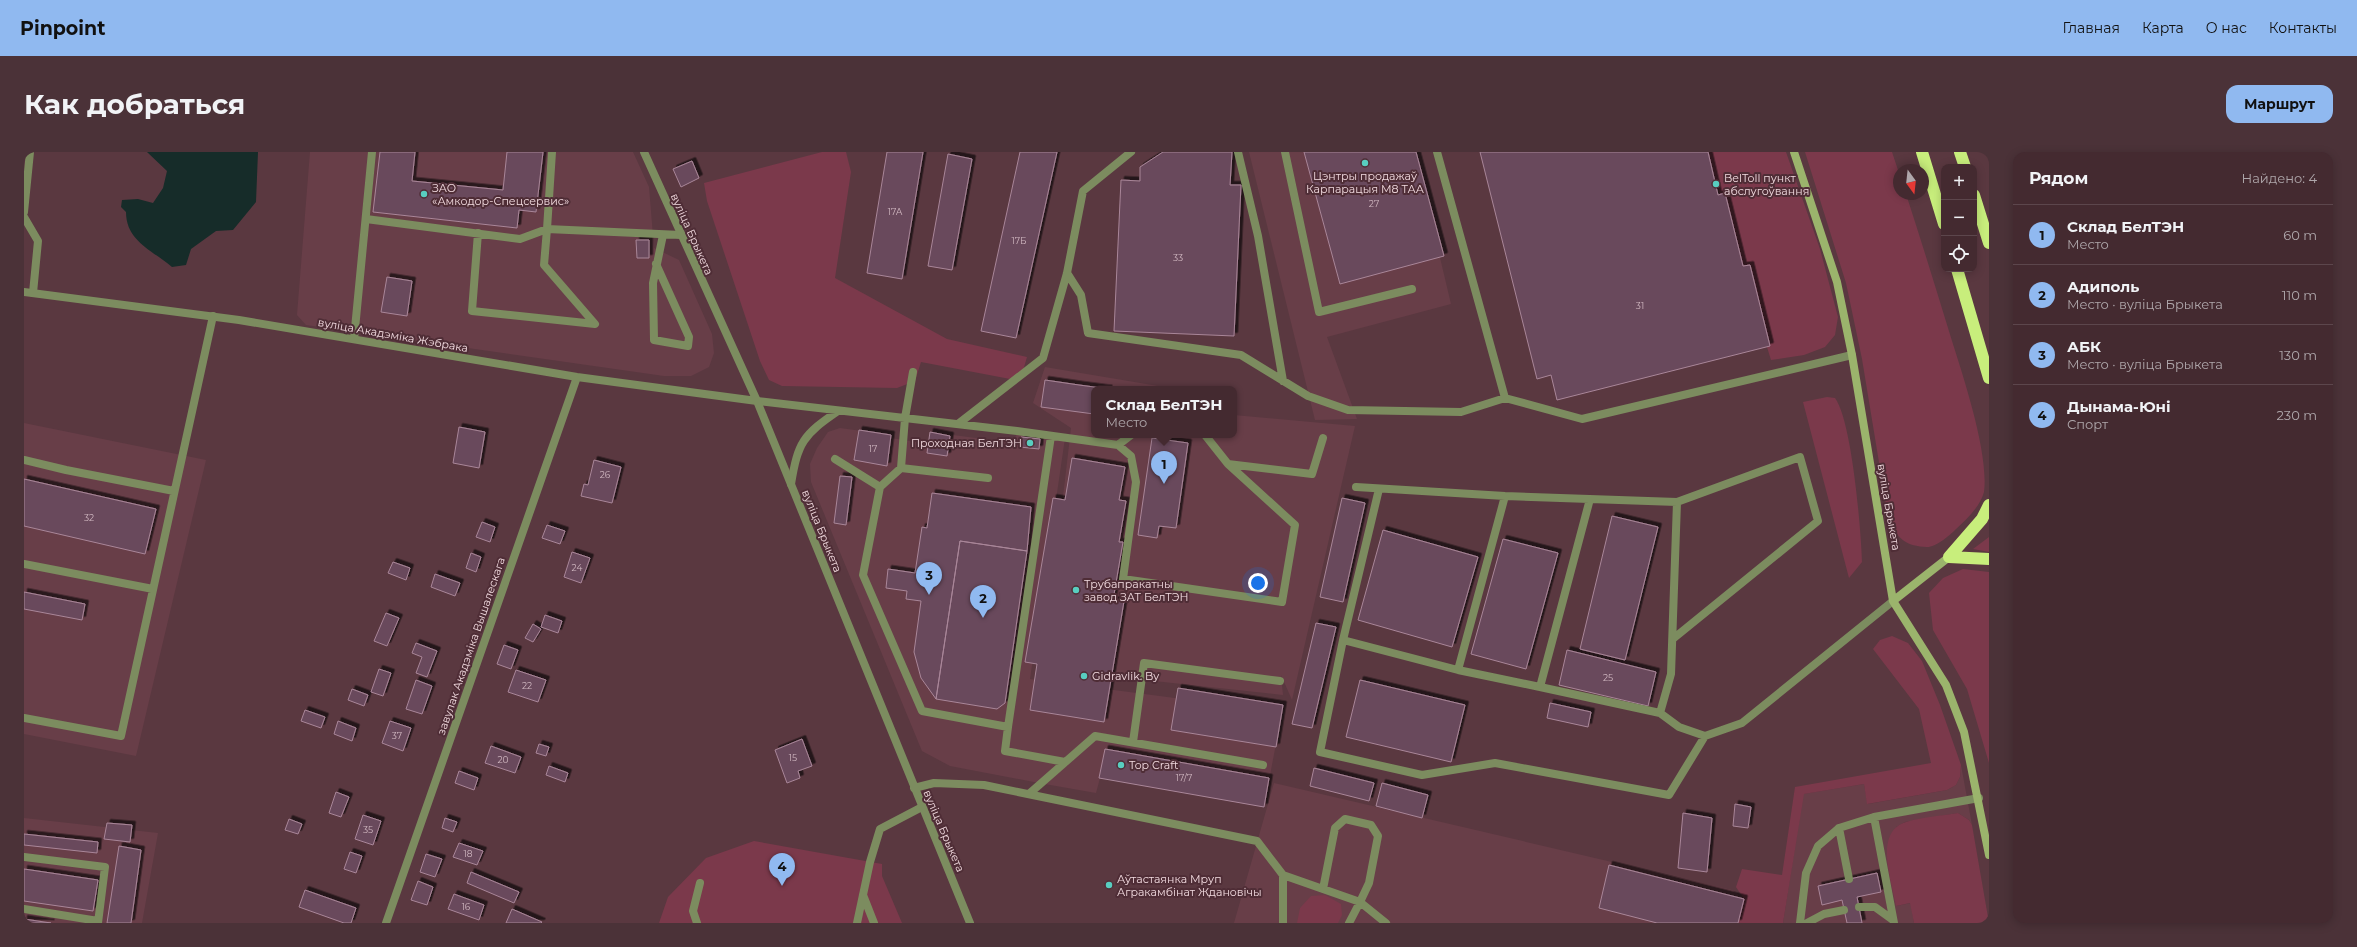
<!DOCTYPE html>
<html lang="ru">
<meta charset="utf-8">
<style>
:root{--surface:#442a30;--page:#4b3238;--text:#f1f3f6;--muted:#afa7ab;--line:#5c464c;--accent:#90b9f0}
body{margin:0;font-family:Montserrat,sans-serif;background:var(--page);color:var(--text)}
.controls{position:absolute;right:12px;top:12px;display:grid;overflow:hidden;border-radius:8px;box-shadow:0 2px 10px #0003}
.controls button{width:36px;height:36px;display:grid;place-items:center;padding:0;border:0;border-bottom:1px solid var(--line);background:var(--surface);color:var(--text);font:20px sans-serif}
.compass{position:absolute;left:1869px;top:12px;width:36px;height:36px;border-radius:50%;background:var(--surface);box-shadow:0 2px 10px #0003;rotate:165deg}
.you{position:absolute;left:1234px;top:431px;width:14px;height:14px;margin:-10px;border:3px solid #fff;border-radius:50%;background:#1a73e8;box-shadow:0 0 0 6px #1a73e833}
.badge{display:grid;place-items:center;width:26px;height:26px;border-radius:50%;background:var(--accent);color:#111;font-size:13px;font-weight:700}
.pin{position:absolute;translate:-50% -33px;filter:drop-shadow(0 1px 2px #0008)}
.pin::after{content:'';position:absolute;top:21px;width:14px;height:12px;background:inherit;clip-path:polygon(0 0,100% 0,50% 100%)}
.popup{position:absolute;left:1067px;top:234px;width:146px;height:52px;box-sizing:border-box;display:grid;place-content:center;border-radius:8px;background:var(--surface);filter:drop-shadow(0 1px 3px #0005);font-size:13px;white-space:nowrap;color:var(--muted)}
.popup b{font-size:15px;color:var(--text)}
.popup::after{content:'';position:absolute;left:50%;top:100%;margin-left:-8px;border:8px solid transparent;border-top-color:var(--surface)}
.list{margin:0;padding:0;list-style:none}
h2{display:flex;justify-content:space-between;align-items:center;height:52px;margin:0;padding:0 16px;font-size:17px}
h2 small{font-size:13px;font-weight:400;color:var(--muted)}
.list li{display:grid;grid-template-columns:26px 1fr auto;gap:12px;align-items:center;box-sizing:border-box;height:60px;padding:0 16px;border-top:1px solid var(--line)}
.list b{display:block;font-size:15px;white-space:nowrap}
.list p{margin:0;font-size:13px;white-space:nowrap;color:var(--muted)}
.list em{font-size:13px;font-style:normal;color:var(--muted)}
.icon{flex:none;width:22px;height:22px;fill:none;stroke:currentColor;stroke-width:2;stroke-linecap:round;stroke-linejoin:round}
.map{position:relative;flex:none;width:1965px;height:771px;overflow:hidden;border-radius:12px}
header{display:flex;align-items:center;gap:24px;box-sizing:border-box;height:56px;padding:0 20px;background:var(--accent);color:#111}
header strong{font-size:19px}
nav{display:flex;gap:22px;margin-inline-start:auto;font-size:14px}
.intro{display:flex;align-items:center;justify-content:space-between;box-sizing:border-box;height:96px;padding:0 24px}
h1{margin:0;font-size:28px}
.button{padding:10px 18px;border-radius:12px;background:var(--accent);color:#111;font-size:14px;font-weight:700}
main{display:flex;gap:24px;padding:0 24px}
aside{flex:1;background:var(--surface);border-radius:12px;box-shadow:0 2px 10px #0003}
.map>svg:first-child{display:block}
</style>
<header>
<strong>Pinpoint</strong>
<nav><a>Главная</a><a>Карта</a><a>О нас</a><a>Контакты</a></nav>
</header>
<div class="intro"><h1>Как добраться</h1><a class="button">Маршрут</a></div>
<main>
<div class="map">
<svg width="1965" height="771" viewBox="0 0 1965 771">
<defs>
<filter id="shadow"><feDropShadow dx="3.5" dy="-3.5" stdDeviation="0" flood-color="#0009"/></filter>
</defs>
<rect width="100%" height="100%" fill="#5a3840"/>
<path fill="#683e48" d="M286 0H609L625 35 630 96 655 108 688 182 690 201 685 215 667 224H640L282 173 273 163Z
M1225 0H1391L1427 152 1303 185 1333 267 1291 268Z
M1021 215 1152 237H1070V283H1210V263L1331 274 1268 548 1257 523 1259 543 1019 517 1047 276 1009 251Z
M0 271 182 308 112 604 0 582Z
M816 276 867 283V286L904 292 906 280 990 291 993 279 1041 286 1006 527 1258 560 1240 655 1076 626 1072 641 1015 631 926 614 898 599 787 330 786 312 793 296 804 280Z
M1937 613 1948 673 1945 668 1934 661 1881 670 1872 675V754L1887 751 1890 771H1759L1779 642 1840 632 1844 652 1923 638 1932 633 1936 625Z
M1250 631 1708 738 1720 747 1714 771H1210Z
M0 666 134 681 118 771H0Z"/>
<path fill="#7b394b" d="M798 0H822L827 20 811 126 923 187 1003 205 996 229 897 210 891 229 873 236 758 234 745 228 736 209 683 49 680 31Z
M1683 0H1762L1796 97 1814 165 1811 183 1801 195 1780 203 1747 208Z
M1781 0H1868L1875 21V42H1882C1898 91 1913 140 1928 189 1940 227 1965 302 1960 340 1956 355 1942 368 1931 378 1925 384 1912 395 1903 395 1882 394 1876 388 1865 371L1838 207 1822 131Z
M1803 245 1811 246C1828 269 1837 378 1838 410L1825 426 1779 250Z
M1965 385V400L1949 397Z
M1939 417 1965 420V611L1943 537 1909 478 1905 441 1919 426Z
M1868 484 1884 491 1898 509 1916 553 1937 613 1936 625 1932 633 1923 638 1843 652 1840 632 1780 642 1759 771H1714L1720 747 1712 735 1718 717 1758 723 1771 635 1907 611 1895 557 1849 497 1856 488Z
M1934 661 1945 668 1948 673 1965 771H1890L1886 751 1872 754C1868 730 1849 680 1882 670 1898 665 1917 664 1934 661Z
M730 689 858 712V724L878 771H635L644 745 682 706Z
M1301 743 1317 752 1318 763 1314 771H1273L1276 756 1287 744Z"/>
<path fill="#162c29" d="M123 0H234L232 50 209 78 192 79 167 97 162 113 148 115C128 98 102 89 102 60L97 55 98 48 114 47 129 51 139 36 143 19Z"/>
<path fill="#69495b" stroke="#a98699" filter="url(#shadow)" d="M356 0H391L388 29 479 38 483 0H519L512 60 495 58 493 76 349 60Z
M863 0H899L878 127 843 121Z
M996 0H1033L992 186 957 179Z
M1139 0H1208L1206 33H1217L1210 184 1090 179 1097 28 1116 29V15Z
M1280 0H1392L1420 104 1316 132Z
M1456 0H1684L1694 43 1701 41 1719 114 1726 113 1746 194 1533 248 1527 223 1513 227Z
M924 2 948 7 928 118 904 114Z
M668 9 675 26 657 35 649 17Z
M612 88H625V106H613Z
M363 125 388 129 383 164 357 160Z
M1021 228 1055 233 1085 237H1070V262L1017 255Z
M435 275 461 280 455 316 429 311Z
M835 278 867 283 863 314 830 308Z
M906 280 926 284 923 304 903 301Z
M997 285 1016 287 1015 297 996 295Z
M1128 286 1164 291 1152 376 1135 374 1133 386 1114 383Z
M1048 306 1101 315 1095 348 1102 349 1095 390H1099L1089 448 1100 449 1080 570 1006 558 1013 512 1001 510 1029 346 1041 348Z
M570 308 597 315 588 351 557 344 560 332 564 333Z
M816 324 828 325 822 373 810 371Z
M0 327 132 357 121 402 0 374Z
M908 341 1007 355 1003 399 936 389 912 547 897 526 890 500 897 449 882 447 883 439 862 436 864 417 891 421 898 375 903 376Z
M1318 346 1341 351 1319 450 1296 445Z
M1588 364 1634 375 1601 508 1556 497Z
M458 370 471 375 466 390 452 385Z
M523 373 541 379 536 392 518 386Z
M1359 378 1454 405 1428 495 1334 468Z
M1479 387 1534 401 1502 517 1447 502Z
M936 389 1003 399 981 551 973 557 912 547Z
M548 400 566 406 557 431 540 425Z
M447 401 457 405 452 420 442 416Z
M369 410 386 416 382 428 364 421Z
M411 422 436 431 431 444 407 435Z
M0 440 61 452 58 468 0 457Z
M362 461 375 466 363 494 350 489Z
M521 463 538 469 534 481 517 475Z
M1292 471 1312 475 1288 576 1268 572Z
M509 472 517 477 509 490 501 486Z
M392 491 413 499 403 525 392 521 398 505 388 501Z
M480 493 494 498 487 517 473 512Z
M1543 498 1632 520 1624 554 1535 533Z
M355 517 367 521 359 544 347 540Z
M492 518 522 528 514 550 484 540Z
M392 528 408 534 398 562 382 557Z
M1336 528 1441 553 1427 610 1322 585Z
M1154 536 1259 553 1252 595 1147 578Z
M328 537 344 543 340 554 324 548Z
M1526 551 1567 560 1564 575 1523 566Z
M281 558 301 565 297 576 277 569Z
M314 569 332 576 328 589 310 582Z
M366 569 387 576 379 599 358 591Z
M778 587 788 614 774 619 776 626 763 631 751 598Z
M515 592 525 595 522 604 512 601Z
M467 594 497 605 491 621 461 611Z
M1081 597 1245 626 1240 655 1075 626Z
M525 614 544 621 541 630 522 623Z
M1290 616 1350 631 1345 649 1286 634Z
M435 619 454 626 450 638 431 631Z
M1358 631 1404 643 1398 666 1352 654Z
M312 640 325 645 317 665 305 661Z
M1711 652 1727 655 1724 676 1709 674Z
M1659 661 1688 666 1683 720 1654 716Z
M339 663 357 669 349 693 331 687Z
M421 666 433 670 429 680 418 676Z
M265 667 278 672 274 682 261 678Z
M83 671 108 673 106 690 80 687Z
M0 682 74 690 73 701 0 693Z
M435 691 459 699 453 713 429 705Z
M95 694 117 698 107 771H83Z
M326 700 338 704 332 721 320 717Z
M402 702 418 707 411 725 396 720Z
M1585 713 1720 747 1714 771H1633L1575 756Z
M0 717 74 728 69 759 0 749Z
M447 720 495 740 490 751 443 731Z
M1853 721 1857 740 1833 745 1838 771H1823L1818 748 1798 753 1794 734Z
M394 729 409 735 403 753 387 748Z
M281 738 332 756 327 771H320L275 755Z
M430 742 460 753 455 768 424 757Z
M488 757 518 770 517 771H482Z
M0 767 27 771H0Z"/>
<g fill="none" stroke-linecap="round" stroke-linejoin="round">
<path stroke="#7c8c5f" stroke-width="8" d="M528 0 523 77 657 83
M1214 0 1234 84 1259 229
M1261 0 1295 160 1388 137
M1413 0 1481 246 1558 267 1828 203
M0 60 6 0
M0 65 14 89 9 141
M342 67 496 87 523 77 520 113 571 172 448 159 454 81
M632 112 665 185 664 194 630 188 629 131 639 83
M1043 121 1057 143 1064 181 1217 203 1284 244 1324 258 1437 260 1481 246
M330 187 348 0
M889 220 881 266 877 316 856 335 839 423 898 559 984 575 981 599 1041 610
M733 249 993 279 1094 293 1107 283
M934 272 1019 206 1043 121 1059 39 1107 0
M1181 283 1204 312 1288 322 1299 286
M1094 293 1107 304 1112 330 1099 427 1258 450 1271 373 1204 312
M811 307 856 335
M0 308 42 318 150 339
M877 316 964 326
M767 332C774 290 779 283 814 259
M1332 335 1481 344 1653 350 1647 522 1636 561 1655 575 1681 584 1718 571 1869 449
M1566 347 1516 535 1434 518 1319 488 1296 600 1398 623 1471 611 1645 643 1681 584
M0 412 129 437
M1650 486 1794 369 1776 305 1653 350
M1319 488 1355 337
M1434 518 1481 344
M1516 535 1636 561
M0 566 97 584 189 164
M984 575 1027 284
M1109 590 1120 511 1256 529
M890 636 910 631 960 633 1233 689 1259 723 1336 750 1325 771
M1006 641 1071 584 1239 613
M1850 665 1870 771
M1815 676 1825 727
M0 705 81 715 74 771
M1299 737 1311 676 1321 667 1347 673 1354 684 1345 731 1336 750 1362 771
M839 743 850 771
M1835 755H1851L1869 768
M0 757 74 769
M673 771 669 759 676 731
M833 771 846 710 856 677 898 655
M1259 771V723
M1776 771 1782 721 1794 694 1815 676 1850 665 1955 646
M1783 771 1800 762 1820 758"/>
<path stroke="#7c8c5f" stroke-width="8" d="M620 0 733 249 946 771
M0 140 215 168 553 225 733 249
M362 771 553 225"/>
<path stroke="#9bb46c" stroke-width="8" d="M1770 0 1813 130 1828 203 1869 449 1922 533 1940 580 1965 703
M1869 449 1925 405"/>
<path stroke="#c8ee7c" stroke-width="12" d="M1898 0 1920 72
M1936 0 1941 15
M1950 43 1965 91
M1933 117 1965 226
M1925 405 1958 367 1965 353
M1925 405 1965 407"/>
</g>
<g fill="#58cec0" stroke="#4f2d36" stroke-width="1.5">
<circle cx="1341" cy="11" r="4"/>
<circle cx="1692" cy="32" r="4"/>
<circle cx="400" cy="42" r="4"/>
<circle cx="1006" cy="291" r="4"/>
<circle cx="1052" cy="438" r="4"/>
<circle cx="1060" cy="524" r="4"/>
<circle cx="1097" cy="613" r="4"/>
<circle cx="1085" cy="733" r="4"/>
</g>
<g text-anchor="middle" stroke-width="4" stroke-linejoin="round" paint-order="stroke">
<g font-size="9" fill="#d0b7c0">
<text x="1350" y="55">27</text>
<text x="871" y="63">17А</text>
<text x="995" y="92">17Б</text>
<text x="1154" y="109">33</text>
<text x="1616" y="157">31</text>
<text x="849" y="300">17</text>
<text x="581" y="326">26</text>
<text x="65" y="369">32</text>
<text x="553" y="419">24</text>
<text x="1584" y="529">25</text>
<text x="503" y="537">22</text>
<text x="373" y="587">37</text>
<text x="769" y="609">15</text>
<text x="479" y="611">20</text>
<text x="1160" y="629">17/7</text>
<text x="344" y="681">35</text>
<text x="444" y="705">18</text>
<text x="442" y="758">16</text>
</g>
<g font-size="11" fill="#f3dce1" stroke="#4f2d36" text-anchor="start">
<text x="1341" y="28" text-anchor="middle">Цэнтры продажаў<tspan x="1341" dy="13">Карпарацыя М8 ТАА</tspan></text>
<text x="1700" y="30">BelToll пункт<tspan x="1700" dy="13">абслугоўвання</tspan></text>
<text x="408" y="40">ЗАО<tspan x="408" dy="13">«Амкодор-Спецсервис»</tspan></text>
<text x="998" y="295" text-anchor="end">Проходная БелТЭН</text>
<text x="1060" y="436">Трубапракатны<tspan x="1060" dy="13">завод ЗАТ БелТЭН</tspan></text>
<text x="1068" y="528">Gidravlik. By</text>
<text x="1105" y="617">Top Craft</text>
<text x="1093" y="731">Аўтастаянка Мруп<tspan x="1093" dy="13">Агракамбінат Ждановічы</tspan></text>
</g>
<g font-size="11" fill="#f3dce1" stroke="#4f2d36">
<text transform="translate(668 82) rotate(66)" y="4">вуліца Брыкета</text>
<text transform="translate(369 183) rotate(10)" y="4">вуліца Акадэміка Жэбрака</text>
<text transform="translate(1865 355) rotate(80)" y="4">вуліца Брыкета</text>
<text transform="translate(798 379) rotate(68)" y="4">вуліца Брыкета</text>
<text transform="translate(447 494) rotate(-71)" y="4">завулак Акадэміка Вышалескага</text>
<text transform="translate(920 679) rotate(67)" y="4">вуліца Брыкета</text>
</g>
</g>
</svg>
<div class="controls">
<button>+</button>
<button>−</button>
<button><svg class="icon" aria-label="locate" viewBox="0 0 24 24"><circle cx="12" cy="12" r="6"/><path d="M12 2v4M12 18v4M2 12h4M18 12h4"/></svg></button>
</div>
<svg class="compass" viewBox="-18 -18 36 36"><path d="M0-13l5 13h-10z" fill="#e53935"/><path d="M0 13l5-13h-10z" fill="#afa7ab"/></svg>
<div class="you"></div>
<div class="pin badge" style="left:1140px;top:332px">1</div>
<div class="popup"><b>Склад БелТЭН</b>Место</div>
<div class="pin badge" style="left:959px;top:466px">2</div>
<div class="pin badge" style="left:905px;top:443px">3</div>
<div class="pin badge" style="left:758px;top:734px">4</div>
</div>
<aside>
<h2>Рядом<small>Найдено: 4</small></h2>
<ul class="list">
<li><span class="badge">1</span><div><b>Склад БелТЭН</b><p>Место</p></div><em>60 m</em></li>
<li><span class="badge">2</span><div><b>Адиполь</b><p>Место · вуліца Брыкета</p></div><em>110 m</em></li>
<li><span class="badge">3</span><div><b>АБК</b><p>Место · вуліца Брыкета</p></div><em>130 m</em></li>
<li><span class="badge">4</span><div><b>Дынама-Юні</b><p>Спорт</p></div><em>230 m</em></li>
</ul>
</aside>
</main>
